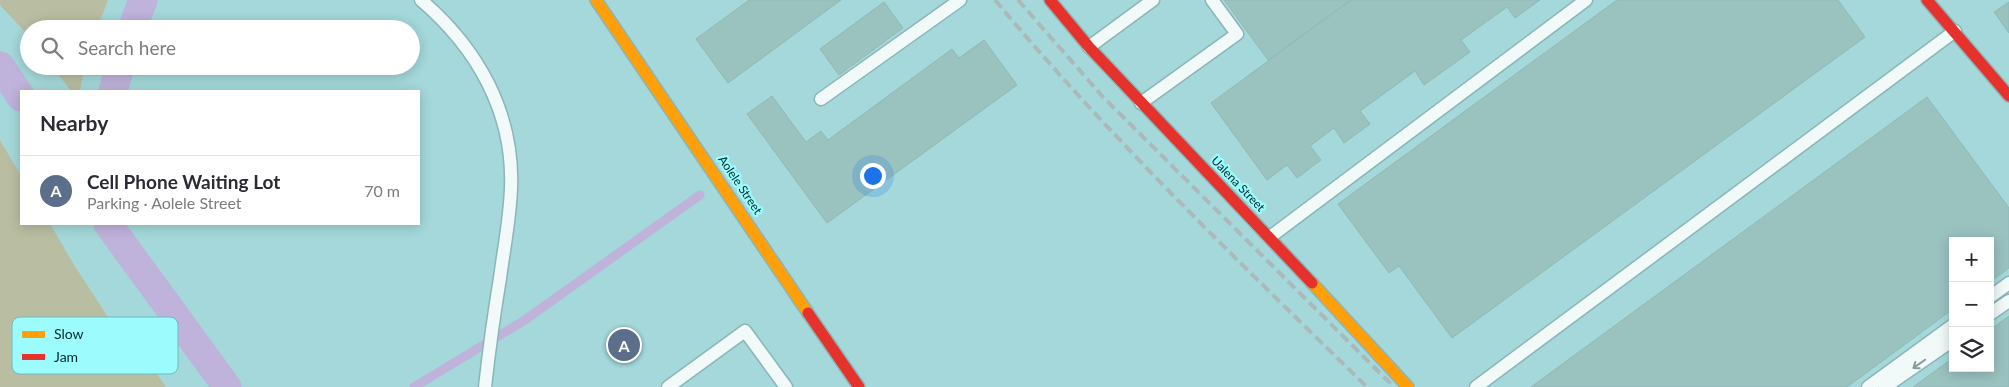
<!DOCTYPE html>
<meta charset="utf-8">
<style>
:root{--surface:#fff;--page:#f2f2f3;--text:#2b2b33;--muted:#7c7c81;--line:#e1e1e2;--accent:#396768}
body{margin:0;font-family:Lato,sans-serif;background:var(--page);color:var(--text)}
.controls{position:absolute;right:15px;bottom:15px;display:grid;overflow:hidden;border-radius:0px;box-shadow:0 2px 12px #0003}
.controls button{width:45px;height:45px;display:grid;place-items:center;padding:0;border:0;border-bottom:1px solid var(--line);background:var(--surface);color:var(--text);font:25px sans-serif}
.you{position:absolute;left:872px;top:175px;width:18px;height:18px;margin:-12px;border:4px solid #fff;border-radius:50%;background:#1a73e8;box-shadow:0 0 0 8px #1a73e833}
.badge{display:grid;place-items:center;width:32px;height:32px;border-radius:50%;background:var(--accent);color:#fff;font-size:16px;font-weight:700}
.pin{position:absolute;translate:-50% -50%;border:2px solid #fff;box-shadow:0 1px 5px #0006}
.list{margin:0;padding:0;list-style:none}
h2{display:flex;justify-content:space-between;align-items:center;height:65px;margin:0;padding:0 20px;font-size:21px}
h2 small{font-size:16px;font-weight:400;color:var(--muted)}
.list li{display:grid;grid-template-columns:32px 1fr auto;gap:15px;align-items:center;box-sizing:border-box;height:70px;padding:0 20px;border-top:1px solid var(--line)}
.list b{display:block;font-size:19px;white-space:nowrap}
.list p{margin:0;font-size:16px;white-space:nowrap;color:var(--muted)}
.list em{font-size:16px;font-style:normal;color:var(--muted)}
.icon{flex:none;width:28px;height:28px;fill:none;stroke:currentColor;stroke-width:2;stroke-linecap:round;stroke-linejoin:round}
.map{position:relative;flex:none;width:2009px;height:387px;overflow:hidden}
.search{position:absolute;background:var(--surface);box-shadow:0 2px 12px #0003;left:20px;top:20px;width:400px;height:55px;display:flex;align-items:center;gap:12px;box-sizing:border-box;padding:0 18px;border-radius:28px;color:var(--muted);font-size:19px}
.panel{position:absolute;background:var(--surface);box-shadow:0 2px 12px #0003;left:20px;top:90px;width:400px;height:135px;border-radius:0px}
.map>svg:first-child{display:block}
</style>
<div class="map">
<svg width="2009" height="387" viewBox="0 0 2009 387">
<rect width="100%" height="100%" fill="#a4d8da"/>
<path fill="#b9bea2" d="M0 0H108L97 29H29V36L0 5Z
M52 66H85L80 91H71Z
M0 140 21 176V224H50L76 268 134 357 157 374 166 387H0Z"/>
<g fill="none" stroke-linecap="round" stroke-linejoin="round">
<path stroke="#bfb2db" stroke-width="9" d="M414 387 525 320 700 195"/>
<path stroke="#bfb2db" stroke-width="29" d="M132 29 143 0
M0 66 21 97
M113 91 120 66
M108 224 227 387"/>
</g>
<path fill="#9ac2bf" stroke="#91b9b6" d="M749 0H841L728 83 696 39Z
M1224 0H1351L1268 60Z
M1351 0H1540L1515 18 1507 7 1461 40 1470 52 1424 85 1415 71 1360 111 1370 124 1344 143 1334 128 1310 146 1321 160 1297 178 1287 165 1267 180 1211 103Z
M1617 0H1838L1865 37 1452 338 1399 266 1389 273 1338 204Z
M884 2 903 28 839 75 820 49Z
M2009 2V33L1994 12Z
M984 40 1017 85 827 223 747 114 772 96 806 142 821 131 828 140 952 49 959 58Z
M1927 97 2009 208V268L1990 282V241H1953V309L1847 387H1531Z
M2009 316V387H1913L1953 358V368H1990V330Z"/>
<g fill="none" stroke-linecap="round" stroke-linejoin="round">
<defs>
<path id="lane" d="M421 0C477 48 514 112 511 188 510 218 504 248 500 278 494 314 489 351 485 387
M1089 47 1153 0
M821 99 960 0
M1141 103 1237 34 1212 0
M1270 237 1586 0
M1990 297 2009 283
M1990 314 2009 301
M668 387 745 331 786 387
M1476 387 1955 31
M1868 387 1953 325
M1885 387 1953 340"/>
<path id="slow" d="M596 0 808 313
M1312 283 1408 387"/>
<path id="jam" d="M1050 0 1089 47 1312 283
M1927 0 2009 96
M808 313 859 387"/>
</defs>
<use href="#lane" stroke="#8bb5b6" stroke-width="15"/>
<use href="#slow" stroke="#8bb5b6" stroke-width="14"/>
<use href="#jam" stroke="#8bb5b6" stroke-width="14"/>
<use href="#lane" stroke="#f1f9f9" stroke-width="12"/>
<use href="#slow" stroke="#ff9f0a" stroke-width="11"/>
<use href="#jam" stroke="#e5322d" stroke-width="11"/>
<path stroke="#abb9ba" stroke-width="4" stroke-dasharray="10 5" stroke-linecap="butt" d="M995 0C1110 138 1239 262 1367 387
M1018 0 1103 97 1394 387"/>
</g>
<defs><path id="oneway-shaft" d="M-6 0H5M1.5-3L5.5 0L1.5 3" fill="none" stroke-width="1.6" stroke-linecap="round" stroke-linejoin="round" transform="scale(1.25)"/></defs>
<use stroke="#859c9c" href="#oneway-shaft" transform="translate(1919 364) rotate(145)"/>
<g text-anchor="middle" stroke-width="4.5" stroke-linejoin="round" paint-order="stroke">
<g font-size="12" fill="#002a2b" stroke="#9bfbfd">
<text transform="translate(1238 184) rotate(46)" y="4">Ualena Street</text>
<text transform="translate(740 185) rotate(56)" y="4">Aolele Street</text>
</g>
</g>
<rect x="12" y="317" width="166" height="57" rx="8" fill="#9bfbfd" stroke="#6cbcbe" stroke-width="1"/>
<rect x="22" y="331" width="23" height="7" fill="#ff9f0a"/>
<rect x="22" y="354" width="23" height="6" fill="#e5322d"/>
<g font-size="14" fill="#002a2b">
<text x="54" y="339">Slow</text>
<text x="54" y="362">Jam</text>
</g>
</svg>
<div class="controls">
<button>+</button>
<button>−</button>
<button><svg class="icon" aria-label="layers" viewBox="0 0 24 24"><path d="M12 4l9 5-9 5-9-5zM3 14l9 5 9-5"/></svg></button>
</div>
<div class="you"></div>
<div class="pin badge" style="left:624px;top:345px;background:#5c6f8a">A</div>
<div class="search"><svg class="icon" aria-label="search" viewBox="0 0 24 24"><circle cx="10" cy="10" r="6"/><path d="M15 15l6 6"/></svg>Search here</div>
<section class="panel">
<h2>Nearby<small></small></h2>
<ul class="list">
<li><span class="badge" style="background:#5c6f8a">A</span><div><b>Cell Phone Waiting Lot</b><p>Parking · Aolele Street</p></div><em>70 m</em></li>
</ul>
</section>
</div>
